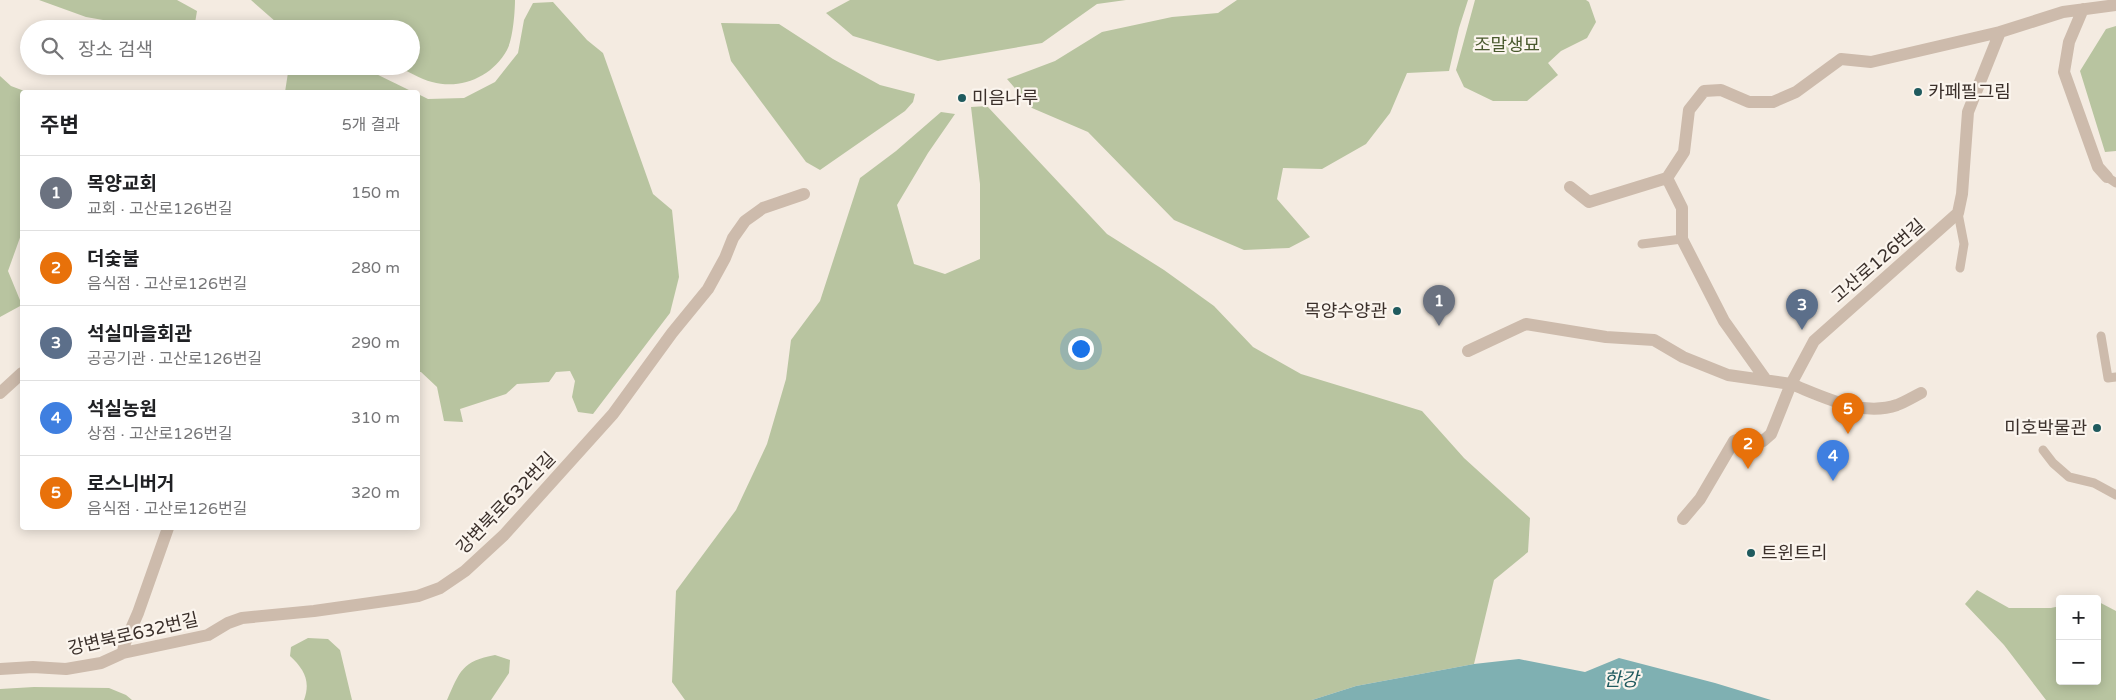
<!DOCTYPE html>
<html lang="ko">
<meta charset="utf-8">
<style>
:root{--surface:#fff;--page:#f6f6f6;--text:#202124;--muted:#757577;--line:#e0e0e0;--accent:#2563eb}
body{margin:0;font-family:"Varela Round","Noto Sans KR",sans-serif;background:var(--page);color:var(--text)}
.controls{position:absolute;right:15px;bottom:15px;display:grid;overflow:hidden;border-radius:5px;box-shadow:0 2px 12px #0003}
.controls button{width:45px;height:45px;display:grid;place-items:center;padding:0;border:0;border-bottom:1px solid var(--line);background:var(--surface);color:var(--text);font:25px sans-serif}
.you{position:absolute;left:1080px;top:348px;width:18px;height:18px;margin:-12px;border:4px solid #fff;border-radius:50%;background:#1a73e8;box-shadow:0 0 0 8px #1a73e833}
.badge{display:grid;place-items:center;width:32px;height:32px;border-radius:50%;background:var(--accent);color:#fff;font-size:16px;font-weight:700}
.pin{position:absolute;translate:-50% -41px;filter:drop-shadow(0 1px 2px #0008)}
.pin::after{content:'';position:absolute;top:26px;width:18px;height:15px;background:inherit;clip-path:polygon(0 0,100% 0,50% 100%)}
.list{margin:0;padding:0;list-style:none}
h2{display:flex;justify-content:space-between;align-items:center;height:65px;margin:0;padding:0 20px;font-size:21px}
h2 small{font-size:16px;font-weight:400;color:var(--muted)}
.list li{display:grid;grid-template-columns:32px 1fr auto;gap:15px;align-items:center;box-sizing:border-box;height:75px;padding:0 20px;border-top:1px solid var(--line)}
.list b{display:block;font-size:19px;white-space:nowrap}
.list p{margin:0;font-size:16px;white-space:nowrap;color:var(--muted)}
.list em{font-size:16px;font-style:normal;color:var(--muted)}
.icon{flex:none;width:28px;height:28px;fill:none;stroke:currentColor;stroke-width:2;stroke-linecap:round;stroke-linejoin:round}
.map{position:relative;flex:none;width:2116px;height:700px;overflow:hidden}
.search{position:absolute;background:var(--surface);box-shadow:0 2px 12px #0003;left:20px;top:20px;width:400px;height:55px;display:flex;align-items:center;gap:12px;box-sizing:border-box;padding:0 18px;border-radius:28px;color:var(--muted);font-size:19px}
.panel{position:absolute;background:var(--surface);box-shadow:0 2px 12px #0003;left:20px;top:90px;width:400px;height:440px;border-radius:5px}
.map>svg:first-child{display:block}
</style>
<div class="map">
<svg width="2116" height="700" viewBox="0 0 2116 700">
<rect width="100%" height="100%" fill="#f4ebe1"/>
<path fill="#b8c4a0" d="M39 0H177L197 11 194 29H154L86 17Z
M251 0H515C515 12 513 39 507 50 492 77 461 90 432 82 420 79 408 71 396 66H411V29H284Z
M850 0H1126L1097 4 1042 43 938 61 853 36 826 13Z
M1237 0H1468L1459 28 1449 71 1407 73 1390 113 1366 144 1322 169 1283 168 1277 199 1310 237 1289 248 1244 250 1174 220 1088 132 1032 108 1007 79 1055 61 1102 32 1172 17 1218 13Z
M1475 0H1586L1589 2 1596 22 1587 38 1561 51 1548 63 1558 75 1527 101H1493L1464 87 1456 70Z
M553 2 587 40 603 53 653 194 672 210 679 277 670 313 593 414 578 412 572 397 575 381 570 371 556 372 549 382 517 384 506 394 460 409 463 422 444 421 437 387 421 372H418V94L428 99 464 98 495 82 518 53 524 20 533 3Z
M721 23 779 24 833 59 880 85 915 94 913 102 905 111 820 170 806 162 731 61Z
M2116 26V151L2105 152 2080 71 2106 29Z
M289 66H294L311 75 368 70 413 92H285Z
M0 76 11 86 27 92H22V232L8 271 22 305 0 317Z
M987 106 1107 234 1164 270 1214 306 1253 347 1301 374 1422 411 1464 458 1530 518 1528 552 1494 580 1474 664 1356 686 1312 700H685L672 682 676 591 736 510 767 444 786 379 791 340 820 301 860 178 896 151 941 112 955 114 928 153 897 205 914 264 945 274 980 259V184L971 107Z
M1977 590 2009 608H2051L2060 606V681H2097V601L2116 611V700H2046L2004 645 1965 604Z
M308 638 328 639 340 650 352 700H304C311 681 304 669 290 656L291 647Z
M495 655 510 660 509 673 491 700H447C460 671 462 661 495 655Z
M34 687 109 688 126 695 132 700H0V689Z"/>
<path fill="#7fb0b2" d="M1619 658 1715 683 1771 700H1312L1356 686 1474 664 1519 659 1585 672Z"/>
<g fill="none" stroke-linecap="round" stroke-linejoin="round">
<path stroke="#cdbbac" stroke-width="9" d="M2107 177 2116 183
M1958 213 1964 244 1960 268
M1642 244 1682 239
M2101 336 2108 378 2116 377
M2043 450 2053 463 2069 477 2094 483 2116 495"/>
<path stroke="#cdbbac" stroke-width="12" d="M2083 9 2069 42 2064 72 2098 167 2107 177
M1570 187 1589 202 1667 178
M1468 351 1526 324 1606 337 1654 340 1683 357 1728 375 1791 384 1814 341 1958 213 1962 194 1968 112 2000 32 2063 12 2116 5
M1766 380 1724 321 1682 239V208L1667 178 1684 152 1689 110 1704 91 1721 90 1749 102H1773L1796 92 1841 59 1871 62 2000 32
M0 393 22 373
M1683 519 1700 499 1734 441 1746 437 1763 441 1771 434 1791 384C1824 397 1862 417 1897 405 1905 402 1913 397 1921 393
M123 653 124 645 138 613 168 528
M0 669 33 667 66 669 101 663 123 653 208 635 228 623 242 618 314 611 399 599 418 596 440 588 465 571 504 535 613 414 672 333 708 289 725 258 733 238 745 221 763 208 804 194"/>
</g>
<g fill="#1f5a5e" stroke="#fbf5ee" stroke-width="2">
<circle cx="1918" cy="92" r="5"/>
<circle cx="962" cy="98" r="5"/>
<circle cx="1397" cy="311" r="5"/>
<circle cx="2097" cy="428" r="5"/>
<circle cx="1751" cy="553" r="5"/>
</g>
<g text-anchor="middle" stroke-width="4.5" stroke-linejoin="round" paint-order="stroke">
<g font-size="18" fill="#4a5a2e" stroke="#fbf5ee">
<text x="1507" y="51">조말생묘</text>
</g>
<g font-size="18" fill="#3b302b" stroke="#fbf5ee" text-anchor="start">
<text x="1928" y="98">카페필그림</text>
<text x="972" y="104">미음나루</text>
<text x="1387" y="317" text-anchor="end">목양수양관</text>
<text x="2087" y="434" text-anchor="end">미호박물관</text>
<text x="1761" y="559">트윈트리</text>
</g>
<g font-size="18" fill="#3b302b" stroke="#fbf5ee">
<text transform="translate(1878 261) rotate(-41)" y="6">고산로126번길</text>
<text transform="translate(506 503) rotate(-46)" y="6">강변북로632번길</text>
<text transform="translate(133 634) rotate(-13)" y="6">강변북로632번길</text>
</g>
<g font-size="19" font-style="italic" fill="#1f5a5e" stroke="#fbf5ee">
<text x="1621" y="686">한강</text>
</g>
</g>
</svg>
<div class="controls">
<button>+</button>
<button>−</button>
</div>
<div class="you"></div>
<div class="pin badge" style="left:1439px;top:326px;background:#6b7280">1</div>
<div class="pin badge" style="left:1748px;top:469px;background:#e8710a">2</div>
<div class="pin badge" style="left:1802px;top:330px;background:#5c6f8a">3</div>
<div class="pin badge" style="left:1833px;top:481px;background:#3f7fe0">4</div>
<div class="pin badge" style="left:1848px;top:434px;background:#e8710a">5</div>
<div class="search"><svg class="icon" aria-label="search" viewBox="0 0 24 24"><circle cx="10" cy="10" r="6"/><path d="M15 15l6 6"/></svg>장소 검색</div>
<section class="panel">
<h2>주변<small>5개 결과</small></h2>
<ul class="list">
<li><span class="badge" style="background:#6b7280">1</span><div><b>목양교회</b><p>교회 · 고산로126번길</p></div><em>150 m</em></li>
<li><span class="badge" style="background:#e8710a">2</span><div><b>더숯불</b><p>음식점 · 고산로126번길</p></div><em>280 m</em></li>
<li><span class="badge" style="background:#5c6f8a">3</span><div><b>석실마을회관</b><p>공공기관 · 고산로126번길</p></div><em>290 m</em></li>
<li><span class="badge" style="background:#3f7fe0">4</span><div><b>석실농원</b><p>상점 · 고산로126번길</p></div><em>310 m</em></li>
<li><span class="badge" style="background:#e8710a">5</span><div><b>로스니버거</b><p>음식점 · 고산로126번길</p></div><em>320 m</em></li>
</ul>
</section>
</div>
